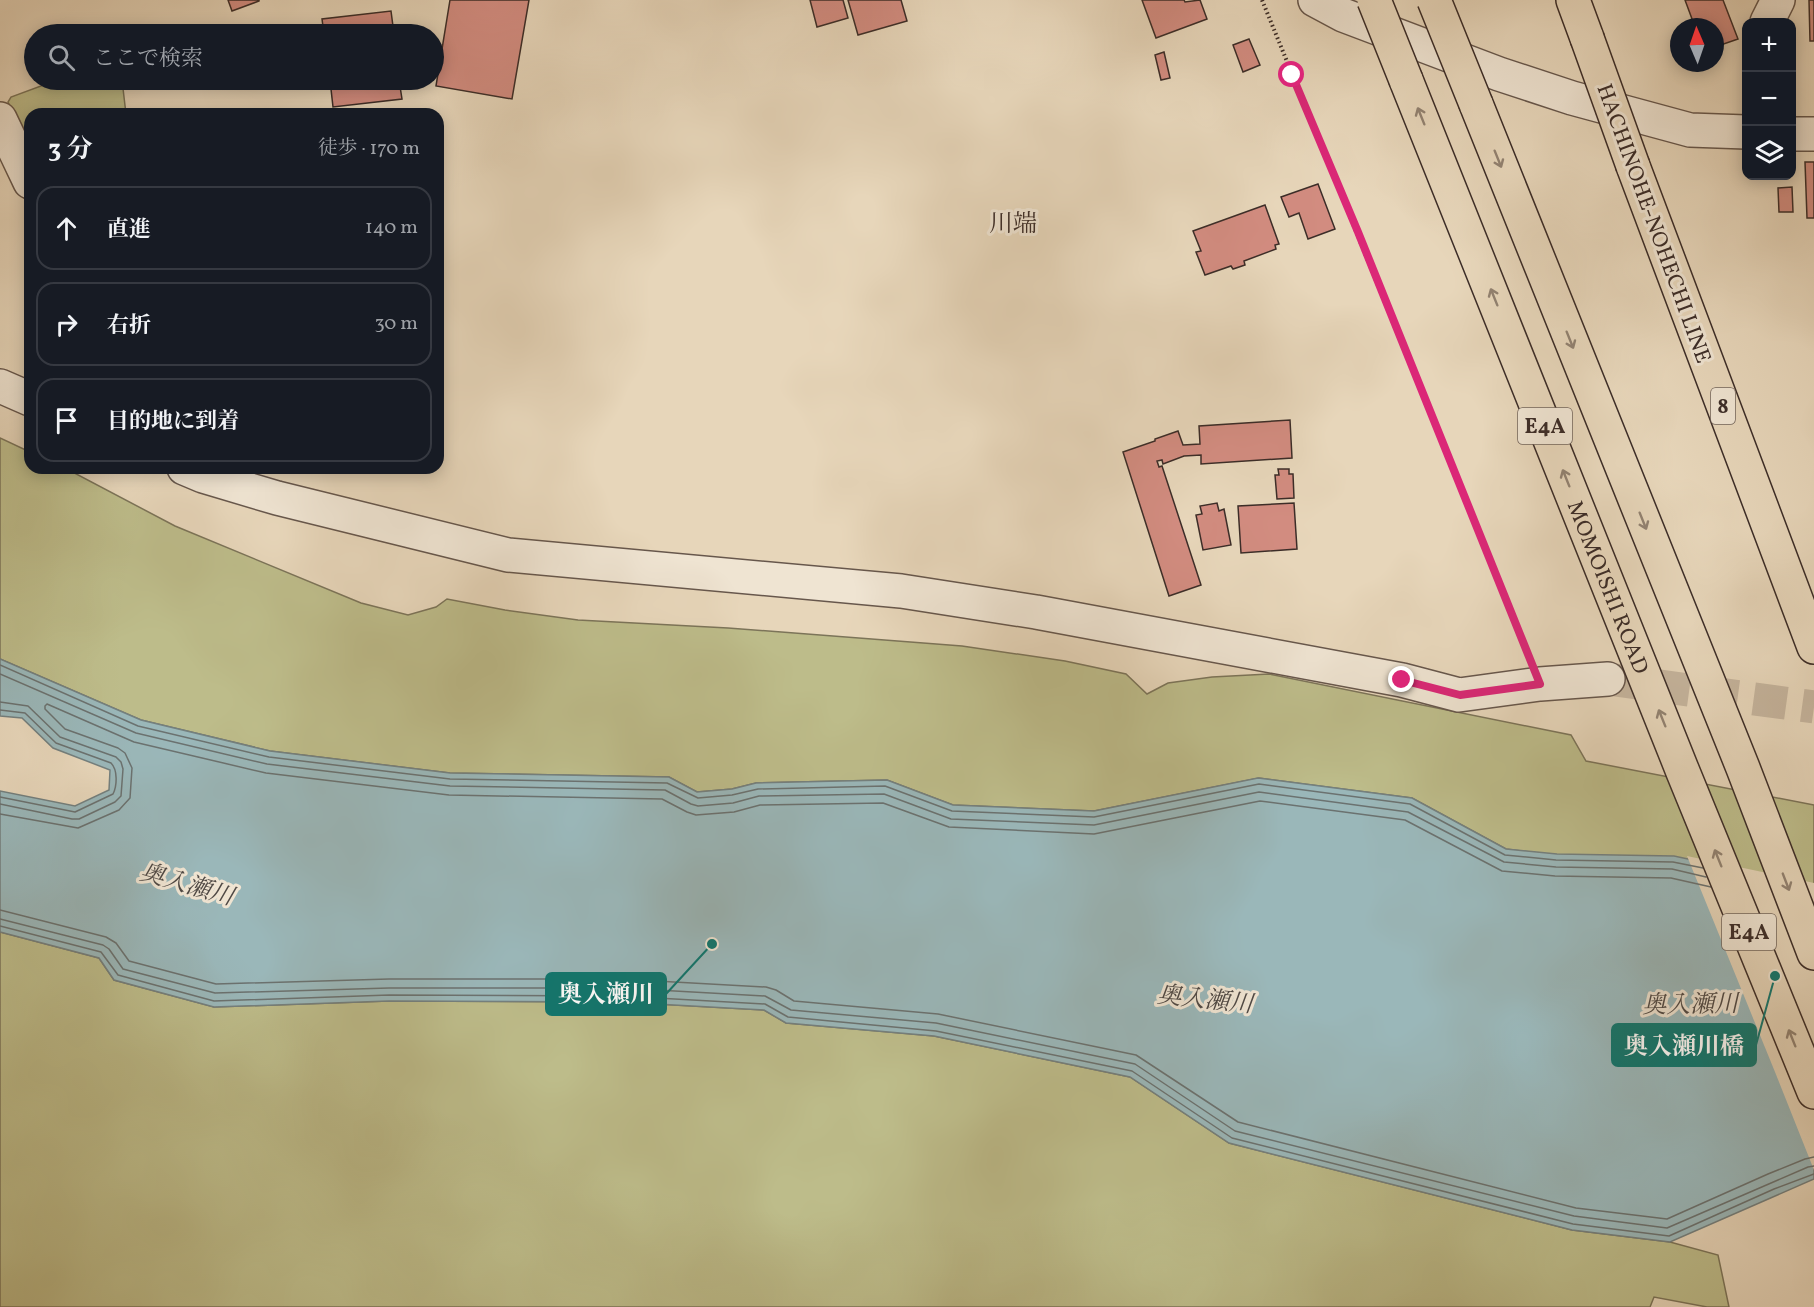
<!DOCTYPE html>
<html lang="ja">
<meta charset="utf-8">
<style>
:root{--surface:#171b24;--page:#20242c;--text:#f1f3f6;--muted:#9ea1a6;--line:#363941}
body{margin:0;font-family:Vollkorn,"Noto Serif JP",serif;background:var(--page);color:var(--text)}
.controls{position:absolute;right:18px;top:18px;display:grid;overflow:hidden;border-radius:12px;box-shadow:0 3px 15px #0003}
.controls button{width:54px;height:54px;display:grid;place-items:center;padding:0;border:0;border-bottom:2px solid var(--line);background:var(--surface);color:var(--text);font:30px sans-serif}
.compass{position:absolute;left:1670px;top:18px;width:54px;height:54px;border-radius:50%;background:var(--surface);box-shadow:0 3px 15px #0003;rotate:358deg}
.stop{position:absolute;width:18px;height:18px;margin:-14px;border:4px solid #db2777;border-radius:50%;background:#fff}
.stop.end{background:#db2777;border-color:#fff;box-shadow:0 2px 6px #0008}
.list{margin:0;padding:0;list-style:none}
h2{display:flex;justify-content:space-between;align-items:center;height:78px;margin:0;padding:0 24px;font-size:26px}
h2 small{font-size:20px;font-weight:400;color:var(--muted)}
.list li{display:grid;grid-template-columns:39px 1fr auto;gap:18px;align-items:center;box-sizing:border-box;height:84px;margin:0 12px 12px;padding:0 12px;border:2px solid var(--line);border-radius:18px}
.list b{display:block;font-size:22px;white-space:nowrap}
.list em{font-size:20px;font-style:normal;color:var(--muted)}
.icon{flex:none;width:33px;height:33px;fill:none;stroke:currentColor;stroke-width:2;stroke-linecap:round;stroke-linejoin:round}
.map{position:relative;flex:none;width:1814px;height:1307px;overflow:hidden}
.search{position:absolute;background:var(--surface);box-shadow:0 3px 15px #0003;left:24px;top:24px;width:420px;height:66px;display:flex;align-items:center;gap:15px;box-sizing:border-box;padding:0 21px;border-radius:33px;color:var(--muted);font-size:22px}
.panel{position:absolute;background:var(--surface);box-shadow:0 3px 15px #0003;left:24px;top:108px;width:420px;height:366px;border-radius:18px}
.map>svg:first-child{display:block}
</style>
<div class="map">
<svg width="1814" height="1307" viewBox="0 0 1814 1307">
<rect width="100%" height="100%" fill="#e7d6ba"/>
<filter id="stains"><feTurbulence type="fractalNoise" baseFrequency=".00333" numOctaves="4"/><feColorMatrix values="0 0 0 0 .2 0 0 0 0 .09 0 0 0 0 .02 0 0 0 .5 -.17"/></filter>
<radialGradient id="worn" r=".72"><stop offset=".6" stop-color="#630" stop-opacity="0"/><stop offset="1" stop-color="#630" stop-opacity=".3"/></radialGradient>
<path fill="#bdbc8a" stroke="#7c7459" stroke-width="1.5" d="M57 80H122L126 114H30V151L8 102 11 97Z
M0 438 30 452V468H65L175 526 361 603 408 615 436 607 447 599 505 610 578 620 728 628 962 646 1065 661 1126 674 1147 694 1168 683 1212 677 1269 674 1571 735 1586 761 1814 805V886L1506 849 1412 798 1259 778 1094 811 953 805 887 780 756 783 732 789 697 792 669 777 450 773 270 751 141 720 0 659Z
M0 932 99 958 114 980 214 1007 389 1001 620 1002 764 1010 786 1023 934 1036 1130 1077 1229 1143 1572 1230 1670 1242 1718 1255 1729 1307H1707L1654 1297 1650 1307H0Z"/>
<path fill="#9ab7b9" stroke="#74807f" stroke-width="1.5" d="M0 659 141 720 270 751 450 773 669 777 697 792 732 789 756 783 887 780 953 805 1094 811 1258 778 1412 798 1506 849 1557 854 1674 856 1814 886V1179L1670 1242 1572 1230 1229 1143 1130 1077 934 1036 786 1023 764 1010 620 1002 389 1001 214 1007 114 980 99 958 0 932V791L75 806 109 790 110 770 53 748 22 718 0 716Z"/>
<path fill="#e7d6ba" d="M1687 856 1814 883V1170L1775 1072Z"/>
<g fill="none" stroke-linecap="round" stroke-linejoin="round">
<path stroke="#6b7270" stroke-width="1.5" d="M0 665 138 726 269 757 450 779 667 783 698 798 732 795 758 789 885 786 952 811 1094 817 1259 784 1410 804 1505 855 1556 860 1673 862 1703 868
M0 674 136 733 267 764 450 786 665 790 691 804 698 806 733 803 759 796 884 794 951 819 1094 825 1259 792 1408 812 1504 862 1556 867 1672 869 1706 877
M0 702 28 706 60 737 116 757 121 762 123 769 121 796 115 802 79 819H72L0 804
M0 710 25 713 56 743 111 763C118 770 117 786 113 794L75 812 0 797
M0 814 78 828 119 810 130 798 132 768 125 753 118 748 65 729 45 709V706L47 704 134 742 266 773 449 795 662 799 687 812 696 815 734 812 760 805 883 803 949 827 1094 834 1260 801 1405 820 1502 871 1555 876 1671 878 1711 887
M0 910 106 937 116 943 129 961 216 984 389 979H620L766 987 776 990 794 1001 938 1014 1136 1055 1238 1122 1576 1208 1667 1219 1768 1174 1805 1159 1814 1157
M0 919 103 945 109 949 123 969 215 993 389 988H621L765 996 791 1010 936 1023 1135 1064 1235 1131 1574 1216 1667 1228 1808 1167 1814 1166
M0 926 101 952 118 975 214 1001 389 995 621 996 765 1004 788 1017 936 1031 1132 1071 1232 1138 1573 1224 1669 1236 1774 1189 1814 1174"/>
</g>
<path fill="#d28c80" stroke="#3c2d28" stroke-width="1.5" d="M228 0H259V1L232 11Z
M450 0H529L512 99 436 86Z
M810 0H843L848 18 817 27Z
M848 0H901L907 21 858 35Z
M1142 0H1184L1185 2 1200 0 1207 19 1156 38Z
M1685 0H1723L1738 39 1715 47V27H1695Z
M1809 0H1814V41H1810Z
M391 11 394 34H324L322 19Z
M1249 39 1260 65 1243 72 1233 45Z
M1164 52 1170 78 1161 80 1155 55Z
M330 80H399L402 99 333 107Z
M1805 162H1814V218H1807Z
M1318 184 1335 229 1308 239 1299 213 1289 217 1281 197Z
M1792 187 1793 212H1779L1778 188Z
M1265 205 1279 244 1275 245 1276 249 1244 261 1245 265 1233 269 1231 266 1205 275 1196 252 1201 251 1193 231Z
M1290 420 1292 458 1201 464V455L1184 456 1163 464 1162 460 1157 461 1159 467 1162 466 1201 585 1169 596 1123 452 1155 441V439L1178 431 1183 445 1200 444 1199 426Z
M1278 469H1289V474H1293L1294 498 1277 499 1275 475H1279Z
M1217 503 1219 511 1224 509 1231 545 1203 550 1196 515 1202 514 1200 506Z
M1294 503 1297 549 1241 553 1238 506Z"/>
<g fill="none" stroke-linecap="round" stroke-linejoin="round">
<path stroke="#c5b49d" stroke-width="33" stroke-dasharray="33 16" stroke-linecap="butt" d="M1608 679 1814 707"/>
<defs>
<path id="minor" d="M1315 0 1343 15 1499 74 1572 98 1690 130 1746 132
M1767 22 1778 0
M0 119 30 182
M1792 134H1814
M0 386 30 399
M184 468 203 476 277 498 508 555 901 591 1036 612 1402 680 1459 695 1540 684 1608 679"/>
<path id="major" d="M1573 0 1587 38
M1633 166 1814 647"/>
<g id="highway">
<path id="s1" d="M1406 80 1683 772 1814 1092"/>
<path d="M1476 104 1743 768 1814 953"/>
</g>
</defs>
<use href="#minor" stroke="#67574c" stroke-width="36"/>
<use href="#major" stroke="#3c2d28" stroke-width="36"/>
<use href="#highway" stroke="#3c2d28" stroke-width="36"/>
<path stroke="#3c2d28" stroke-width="4" stroke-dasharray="1.5 3" stroke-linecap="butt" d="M1262 0 1527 652"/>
<use href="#minor" stroke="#efe4d2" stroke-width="33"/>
<use href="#major" stroke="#e7d6ba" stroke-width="33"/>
<use href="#highway" stroke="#e7d6ba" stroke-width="33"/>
<defs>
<path id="major-bridge" d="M1587 38 1633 166"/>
<path id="highway-bridge" d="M1374 0 1406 80
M1434 0 1476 104"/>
</defs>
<use href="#major-bridge" stroke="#3c2d28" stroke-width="36" stroke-linecap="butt"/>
<use href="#highway-bridge" stroke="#3c2d28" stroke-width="36" stroke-linecap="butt"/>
<use href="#major-bridge" stroke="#e7d6ba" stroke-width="33"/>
<use href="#highway-bridge" stroke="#e7d6ba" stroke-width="33"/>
</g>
<defs><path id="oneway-shaft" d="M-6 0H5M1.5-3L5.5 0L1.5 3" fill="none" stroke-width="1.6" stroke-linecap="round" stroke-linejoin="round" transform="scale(1.5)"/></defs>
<g stroke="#928271">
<use href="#oneway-shaft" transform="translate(1421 116) rotate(-112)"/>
<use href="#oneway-shaft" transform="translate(1498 159) rotate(68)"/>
<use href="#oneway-shaft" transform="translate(1494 297) rotate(-112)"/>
<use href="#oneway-shaft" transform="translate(1570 340) rotate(68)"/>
<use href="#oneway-shaft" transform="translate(1566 478) rotate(-112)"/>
<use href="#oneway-shaft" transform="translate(1643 521) rotate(68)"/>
<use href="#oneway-shaft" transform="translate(1662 718) rotate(-112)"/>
<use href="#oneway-shaft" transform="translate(1718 858) rotate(-112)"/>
<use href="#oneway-shaft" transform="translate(1786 882) rotate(69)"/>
<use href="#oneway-shaft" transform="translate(1792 1038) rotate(-112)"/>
</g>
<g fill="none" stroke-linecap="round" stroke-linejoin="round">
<path stroke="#db2777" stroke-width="8" d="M1292 75 1358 232 1540 684 1460 695 1402 680"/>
</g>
<g text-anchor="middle" stroke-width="6" stroke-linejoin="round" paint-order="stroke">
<g fill="#efe4d2" stroke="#72645b" stroke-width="1.5">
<rect x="1711" y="388" width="24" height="36" rx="4.5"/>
<rect x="1518" y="408" width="54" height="36" rx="4.5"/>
<rect x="1722" y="914" width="54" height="36" rx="4.5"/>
</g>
<g font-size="21" font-weight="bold" fill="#3c2d28">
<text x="1723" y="413">8</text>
<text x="1545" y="433">E4A</text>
<text x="1749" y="939">E4A</text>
</g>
<g font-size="22" fill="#3c2d28" stroke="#efe4d2">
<text transform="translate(1655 223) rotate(70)" y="8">HACHINOHE-NOHECHI LINE</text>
<text dy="8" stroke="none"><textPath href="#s1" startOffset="546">MOMOISHI ROAD</textPath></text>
</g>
<g font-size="24" fill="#3c2d28" stroke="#efe4d2">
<text x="1013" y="231">川端</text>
</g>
<g font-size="24" font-style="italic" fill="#4f4945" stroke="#efe4d2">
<text transform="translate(187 884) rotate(16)" y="8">奥入瀬川</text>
<text transform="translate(1205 999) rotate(6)" y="8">奥入瀬川</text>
<text transform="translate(1690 1004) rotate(-1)" y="8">奥入瀬川</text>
</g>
</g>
<path fill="none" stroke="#0f766e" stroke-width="2" d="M712 944L666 994M1775 976L1756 1045"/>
<g fill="#0f766e" stroke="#efe4d2" stroke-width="2">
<circle cx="712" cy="944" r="6"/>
<circle cx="1775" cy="976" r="6"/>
</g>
<g fill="#0f766e" stroke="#0f766e" stroke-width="2">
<rect x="546" y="973" width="120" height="42" rx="6"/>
<rect x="1612" y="1024" width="144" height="42" rx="6"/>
</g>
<g font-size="24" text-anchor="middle" font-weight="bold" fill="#fff">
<text x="606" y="1002">奥入瀬川</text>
<text x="1684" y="1054">奥入瀬川橋</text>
</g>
<rect width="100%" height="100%" filter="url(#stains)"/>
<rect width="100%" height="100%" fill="url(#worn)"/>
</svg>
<div class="controls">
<button>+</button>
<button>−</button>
<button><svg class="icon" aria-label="layers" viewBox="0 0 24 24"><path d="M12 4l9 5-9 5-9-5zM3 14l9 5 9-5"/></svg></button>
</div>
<svg class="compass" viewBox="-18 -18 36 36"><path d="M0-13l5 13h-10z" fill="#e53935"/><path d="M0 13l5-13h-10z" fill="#9ea1a6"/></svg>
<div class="stop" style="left:1292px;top:75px"></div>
<div class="stop end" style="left:1402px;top:680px"></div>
<div class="search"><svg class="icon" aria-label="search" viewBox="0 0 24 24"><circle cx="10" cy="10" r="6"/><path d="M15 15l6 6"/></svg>ここで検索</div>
<section class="panel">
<h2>3 分<small>徒歩 · 170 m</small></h2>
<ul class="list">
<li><svg class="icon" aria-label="ahead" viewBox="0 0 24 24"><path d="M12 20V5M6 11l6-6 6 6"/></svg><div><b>直進</b></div><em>140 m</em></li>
<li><svg class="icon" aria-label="right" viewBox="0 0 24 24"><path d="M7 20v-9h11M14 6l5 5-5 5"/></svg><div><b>右折</b></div><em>30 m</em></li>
<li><svg class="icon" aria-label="arrive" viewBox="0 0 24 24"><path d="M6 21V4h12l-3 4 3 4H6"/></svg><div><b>目的地に到着</b></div></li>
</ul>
</section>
</div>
